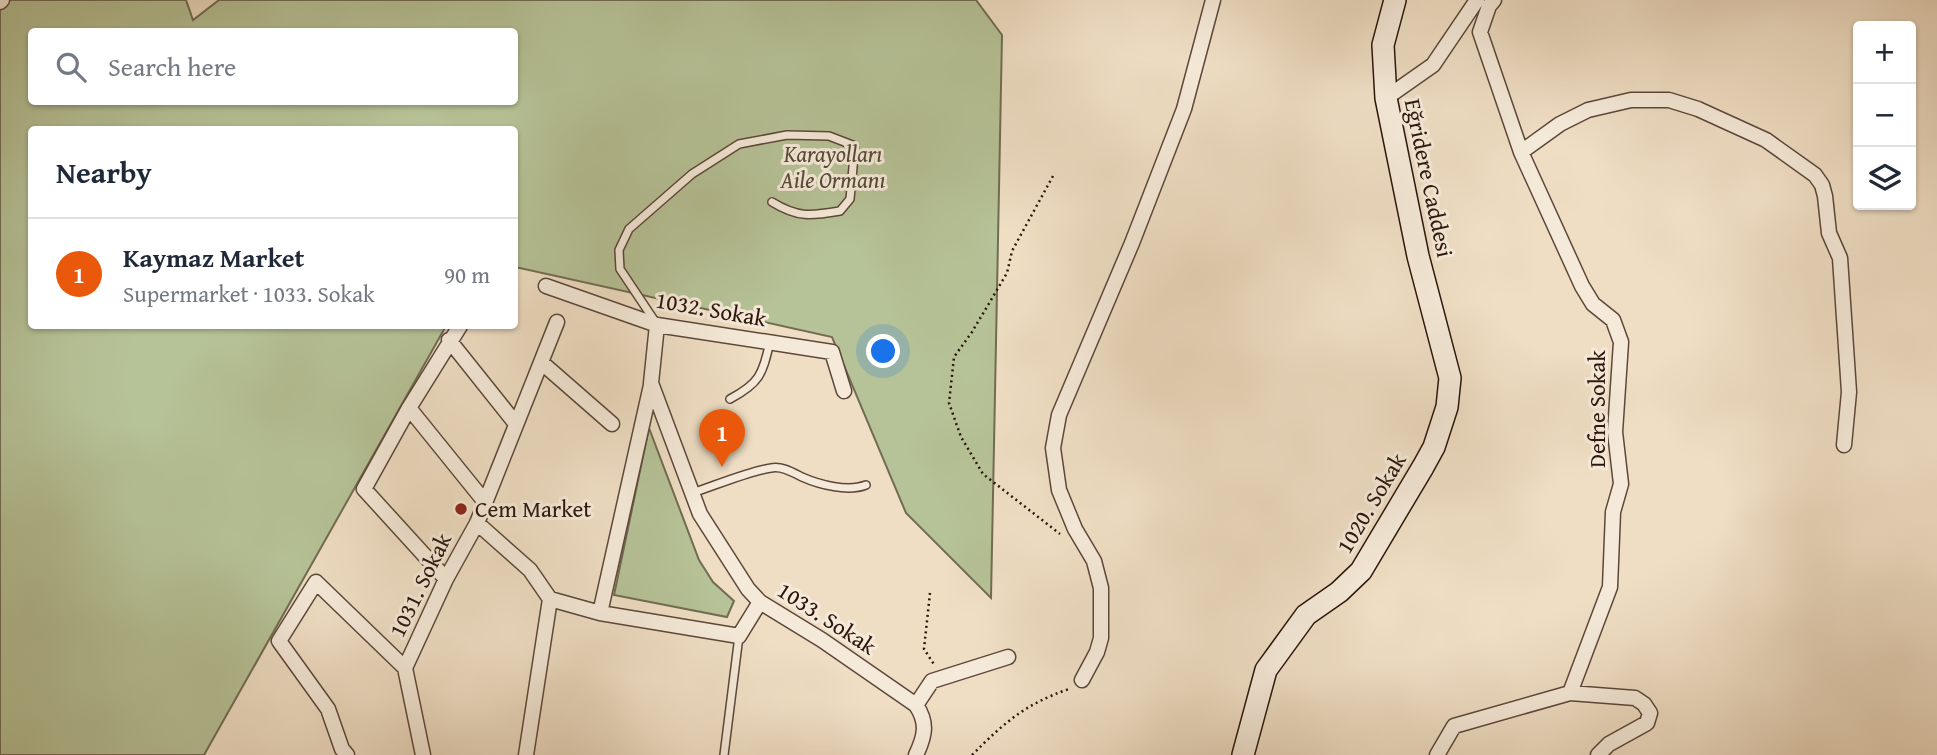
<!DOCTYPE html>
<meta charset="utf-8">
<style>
:root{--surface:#fff;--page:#f2f2f3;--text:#1f2937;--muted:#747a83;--line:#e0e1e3;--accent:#ea580c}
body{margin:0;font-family:"Gentium Book Plus",serif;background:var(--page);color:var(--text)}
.controls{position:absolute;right:21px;top:21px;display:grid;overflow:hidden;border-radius:7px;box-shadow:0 2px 5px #0004}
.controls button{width:63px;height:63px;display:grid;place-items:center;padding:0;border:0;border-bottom:2px solid var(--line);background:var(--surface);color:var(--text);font:35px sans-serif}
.you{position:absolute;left:884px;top:352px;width:24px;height:24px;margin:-18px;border:5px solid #fff;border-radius:50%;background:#1a73e8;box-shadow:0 0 0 10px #1a73e833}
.badge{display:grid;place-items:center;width:46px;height:46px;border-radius:50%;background:var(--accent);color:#fff;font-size:23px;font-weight:700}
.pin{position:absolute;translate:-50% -58px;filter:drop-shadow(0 2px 4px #0008)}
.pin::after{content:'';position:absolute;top:37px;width:24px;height:21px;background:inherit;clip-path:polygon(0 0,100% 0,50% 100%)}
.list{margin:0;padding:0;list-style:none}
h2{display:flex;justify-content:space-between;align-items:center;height:91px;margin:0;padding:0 28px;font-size:30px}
h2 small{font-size:23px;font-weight:400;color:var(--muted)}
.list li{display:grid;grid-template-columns:46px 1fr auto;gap:21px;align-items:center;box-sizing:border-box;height:112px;padding:0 28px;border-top:2px solid var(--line)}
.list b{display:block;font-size:26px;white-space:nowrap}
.list p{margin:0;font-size:23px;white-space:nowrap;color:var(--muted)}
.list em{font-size:23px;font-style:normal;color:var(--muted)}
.icon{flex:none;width:38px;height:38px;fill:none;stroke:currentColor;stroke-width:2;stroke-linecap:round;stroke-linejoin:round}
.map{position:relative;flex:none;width:1937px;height:755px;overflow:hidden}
.search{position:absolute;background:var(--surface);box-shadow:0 2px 5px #0004;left:28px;top:28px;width:490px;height:77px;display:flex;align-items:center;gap:18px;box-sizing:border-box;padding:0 24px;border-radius:7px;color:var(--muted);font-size:26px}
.panel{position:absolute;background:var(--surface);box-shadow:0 2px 5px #0004;left:28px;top:126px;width:490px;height:203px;border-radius:7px}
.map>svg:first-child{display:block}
</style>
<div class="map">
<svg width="1937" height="755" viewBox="0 0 1937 755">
<rect width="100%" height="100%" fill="#efdec4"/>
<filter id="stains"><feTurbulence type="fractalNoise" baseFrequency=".00286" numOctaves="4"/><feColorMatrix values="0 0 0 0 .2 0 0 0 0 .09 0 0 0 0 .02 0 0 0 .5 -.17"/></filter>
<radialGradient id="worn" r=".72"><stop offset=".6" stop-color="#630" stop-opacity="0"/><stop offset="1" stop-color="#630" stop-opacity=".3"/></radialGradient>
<path fill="#b6c297" stroke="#716c52" stroke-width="2" fill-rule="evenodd" d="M0 0H186L193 20 219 0H976L1002 35 991 598 906 513 832 337 515 267 514 130H32V326H446L204 755H0ZM32 32H514V102H32Z
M649 428 699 560 713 582 734 601 727 617 614 595Z"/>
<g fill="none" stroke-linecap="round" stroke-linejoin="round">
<defs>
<path id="lane" d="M656 323 620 269 619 250 629 229 692 174 739 144 787 135 829 136 855 146 850 199 840 211C811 216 798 218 772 202
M730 399C760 383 762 375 770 342
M692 493C714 486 749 471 771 468 782 466 792 472 802 477 820 485 848 492 866 485
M724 755 739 636"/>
<path id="street" d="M0 2 2 0
M1386 98 1433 65 1477 0
M1521 152 1560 124 1588 110 1631 100H1669L1698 109 1766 140 1815 175 1822 185 1825 196 1829 233 1840 258 1849 392 1844 445
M546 286 657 325 832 352 844 391
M657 325 651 383 700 514 748 589 760 602 822 640 916 705C928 723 925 736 916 755
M449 340 516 424
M541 362 612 424
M409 408 485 502
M477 523 530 570 550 599 600 613 739 636 760 602
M446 579 364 489 409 408 460 326
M600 613 651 385
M1082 680 1097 652 1101 638V588L1094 561 1075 529 1059 490 1053 448 1059 415 1132 243 1184 109 1213 0
M1570 693 1635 698 1644 704 1650 713 1647 723 1609 744 1598 755
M916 705 932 681 1008 657
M347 755 342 749 328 709 279 641 316 582 405 668
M423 755 405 668 446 579 477 523 557 322
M526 755 550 599
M1437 755 1454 726 1570 693 1610 587 1613 512 1621 484 1615 432 1621 342 1613 320 1593 304 1582 286 1521 152 1480 32 1489 6 1494 0"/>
<path id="secondary" d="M1243 755 1266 670 1306 615 1339 592 1361 571 1423 467 1434 447 1447 407 1450 378 1418 256 1386 98 1383 45 1395 0"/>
</defs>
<use href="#lane" stroke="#5d473a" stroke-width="10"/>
<use href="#street" stroke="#5d473a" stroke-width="17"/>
<use href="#secondary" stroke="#2c150c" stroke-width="24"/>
<path stroke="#2c150c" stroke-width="2.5" stroke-dasharray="2 3.5" stroke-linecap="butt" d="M1053 176 1012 251 1007 273 972 332 954 357 949 403 961 437 983 474 1060 534
M930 593 924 649 935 666
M972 755C1004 723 1025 704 1069 689"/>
<use href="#lane" stroke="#f5ead9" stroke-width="7"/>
<use href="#street" stroke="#f5ead9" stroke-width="14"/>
<use href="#secondary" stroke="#f5ead9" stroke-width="21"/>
</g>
<circle fill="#8f2418" stroke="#f5ead9" stroke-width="2.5" cx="461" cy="509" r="7"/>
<g text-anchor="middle" stroke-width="6" stroke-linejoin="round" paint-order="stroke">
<g font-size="23" font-style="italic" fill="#554936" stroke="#f5ead9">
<text x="833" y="162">Karayolları<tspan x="833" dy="26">Aile Ormanı</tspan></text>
</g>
<g font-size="23" fill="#2c150c" stroke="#f5ead9">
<text transform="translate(1429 178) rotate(78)" y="8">Eğridere Caddesi</text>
<text transform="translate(711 309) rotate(10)" y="8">1032. Sokak</text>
<text transform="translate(1597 409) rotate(-90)" y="8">Defne Sokak</text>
<text transform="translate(1371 503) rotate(-59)" y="8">1020. Sokak</text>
<text transform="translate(420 585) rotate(-64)" y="8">1031. Sokak</text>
<text transform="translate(827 618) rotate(33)" y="8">1033. Sokak</text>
</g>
<g font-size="23" fill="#2c150c" stroke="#f5ead9" text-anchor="start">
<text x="475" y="517">Cem Market</text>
</g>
</g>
<rect width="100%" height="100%" filter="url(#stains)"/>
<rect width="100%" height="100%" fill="url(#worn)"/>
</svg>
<div class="controls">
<button>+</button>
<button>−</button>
<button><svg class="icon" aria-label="layers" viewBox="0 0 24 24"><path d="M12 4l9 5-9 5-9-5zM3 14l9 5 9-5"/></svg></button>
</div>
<div class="you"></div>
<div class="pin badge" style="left:722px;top:467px">1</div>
<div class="search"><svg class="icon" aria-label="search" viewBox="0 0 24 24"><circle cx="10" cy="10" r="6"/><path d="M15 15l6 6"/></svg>Search here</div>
<section class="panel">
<h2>Nearby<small></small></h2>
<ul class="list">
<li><span class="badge">1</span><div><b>Kaymaz Market</b><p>Supermarket · 1033. Sokak</p></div><em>90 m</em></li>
</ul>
</section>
</div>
